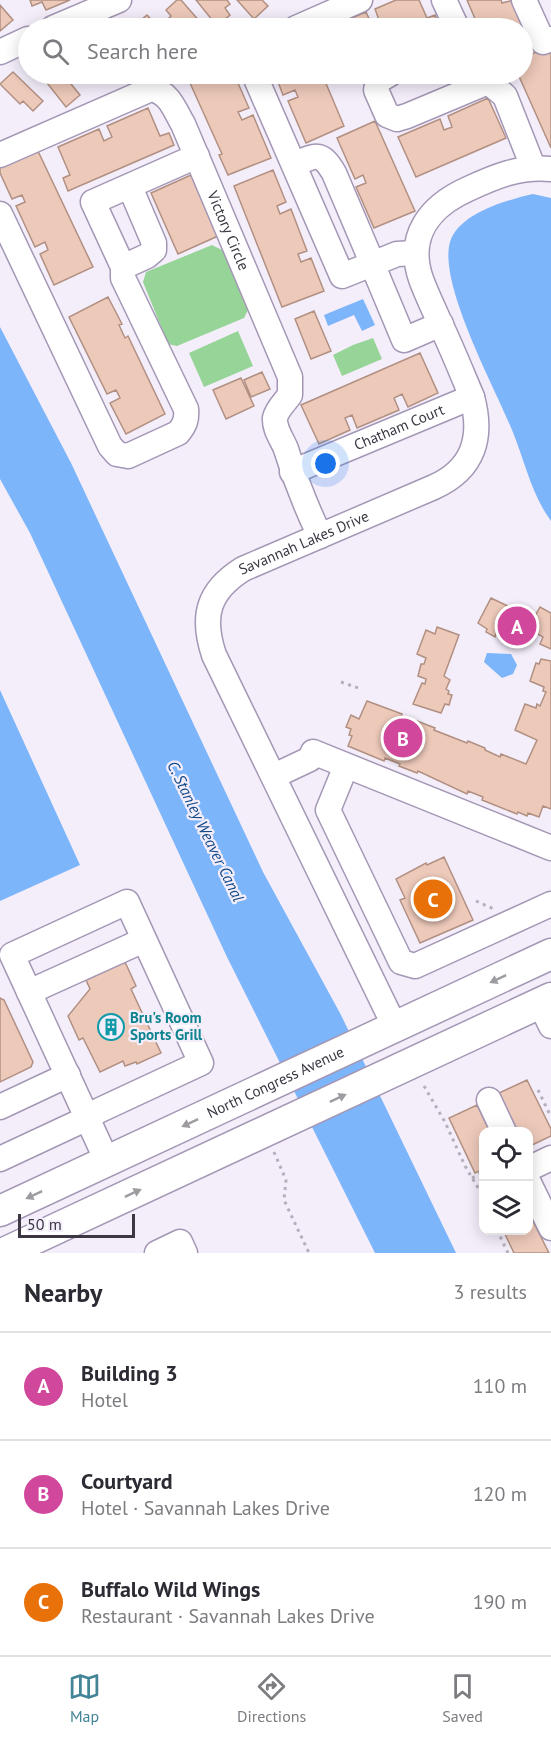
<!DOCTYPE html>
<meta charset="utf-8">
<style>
:root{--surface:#fff;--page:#f7f7f7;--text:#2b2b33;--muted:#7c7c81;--line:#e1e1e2;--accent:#438497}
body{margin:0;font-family:"PT Sans",sans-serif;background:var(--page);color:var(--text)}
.controls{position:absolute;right:18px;bottom:18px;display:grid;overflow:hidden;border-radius:12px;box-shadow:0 3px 15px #0003}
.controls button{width:54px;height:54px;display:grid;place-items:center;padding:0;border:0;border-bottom:2px solid var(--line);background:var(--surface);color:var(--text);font:30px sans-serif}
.scale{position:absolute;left:18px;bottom:15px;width:117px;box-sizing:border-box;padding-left:6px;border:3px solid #3c3743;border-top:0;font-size:16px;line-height:21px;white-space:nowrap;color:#3c3743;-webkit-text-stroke:4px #f4eefb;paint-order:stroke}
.you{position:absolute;left:326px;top:464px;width:21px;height:21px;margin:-15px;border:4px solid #fff;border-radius:50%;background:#1a73e8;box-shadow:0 0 0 9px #1a73e833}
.badge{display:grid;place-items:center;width:39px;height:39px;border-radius:50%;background:var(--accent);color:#fff;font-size:20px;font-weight:700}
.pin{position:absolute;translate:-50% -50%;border:3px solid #fff;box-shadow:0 2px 6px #0006}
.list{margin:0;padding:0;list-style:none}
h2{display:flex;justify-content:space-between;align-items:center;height:78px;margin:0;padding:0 24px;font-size:26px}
h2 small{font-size:20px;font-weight:400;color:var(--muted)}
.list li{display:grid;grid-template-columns:39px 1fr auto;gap:18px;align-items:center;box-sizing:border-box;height:108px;padding:0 24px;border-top:2px solid var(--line)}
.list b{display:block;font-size:22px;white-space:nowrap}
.list p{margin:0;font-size:20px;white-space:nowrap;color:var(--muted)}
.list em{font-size:20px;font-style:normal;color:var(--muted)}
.icon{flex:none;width:33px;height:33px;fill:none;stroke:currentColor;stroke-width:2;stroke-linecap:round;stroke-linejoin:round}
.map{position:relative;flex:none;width:551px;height:1253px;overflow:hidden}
.search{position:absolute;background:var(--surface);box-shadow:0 3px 15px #0003;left:18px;right:18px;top:18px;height:66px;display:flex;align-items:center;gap:15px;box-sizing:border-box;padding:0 21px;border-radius:33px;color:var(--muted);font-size:22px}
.sheet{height:402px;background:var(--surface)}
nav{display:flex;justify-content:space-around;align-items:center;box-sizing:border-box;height:84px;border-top:2px solid var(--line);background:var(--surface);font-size:16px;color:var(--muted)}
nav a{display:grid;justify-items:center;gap:3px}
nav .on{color:var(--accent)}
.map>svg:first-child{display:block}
</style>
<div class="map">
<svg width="551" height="1253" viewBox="0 0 551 1253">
<rect width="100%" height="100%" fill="#f4eefb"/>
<path fill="#96d497" d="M212 245 222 250 248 310 244 318 177 346 168 344 143 282 146 272Z
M238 331 253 366 204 387 189 353Z
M373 338 382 359 342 376 333 355 353 345Z"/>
<path fill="#7db5fa" d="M533 194 551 198V521C531 494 525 461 512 430 495 388 438 284 450 242 459 213 507 200 533 194Z
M363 299 375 325 362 331 354 315 328 326 324 315Z
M0 327 71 463 263 872 341 1015 456 1253H375L227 957 30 533 0 479Z
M487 653 511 654 517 665 513 674 502 678 484 662Z
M0 690 80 865 0 901Z"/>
<path fill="#edc9ba" stroke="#b19082" stroke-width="1.5" d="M30 0H70L46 10 42 2 32 6Z
M177 0H181L201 23 195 28H174L167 20 171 16 166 10Z
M196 0H227L230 4 225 8 230 15 217 26Z
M237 0H262L268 6 254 19Z
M396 0H419L427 18 435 15 440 28H328L366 12 371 23 379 20 375 9Z
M467 0H501L502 3 514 0 531 40 522 43V28H479Z
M0 5 13 20 0 31Z
M147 15 159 28H131Z
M551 46V148L518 74H522V58Z
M13 72 43 101 33 111 23 101 20 104 0 84Z
M40 74H71L72 75 67 79 80 95 66 107Z
M213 74H234L249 108 238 112 242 120 253 115 271 158 228 175 219 155 222 154 190 83Z
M275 74H322L344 126 306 143 288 101 298 97 295 90 283 95Z
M488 98 506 138 416 177 398 137 440 119 444 130 452 127 448 116Z
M148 108 160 136 169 133 174 145 68 191 63 178 70 175 58 147 99 129 104 141 112 137 107 126Z
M375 121 415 211 374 228 356 187 366 183 363 175 355 179 337 138Z
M37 149 93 267 54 285 40 254 48 250 45 242 35 247 16 206 25 202 22 195 12 199 0 173V166Z
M273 170 286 202 277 206 280 214 291 209 307 251 298 254 301 262 311 258 324 291 282 307 234 186Z
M191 175 218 236 178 254 151 193Z
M108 297 122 324 119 325 125 338 128 336 165 414 126 434 110 403 120 398 116 390 107 394 69 317Z
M314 311 331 351 311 359 295 319Z
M420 353 438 393 408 407 402 394 394 398 399 410 357 428 352 415 345 418 350 430 319 444 301 405Z
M262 372 270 389 251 397 244 380Z
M241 378 254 406 226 419 213 390Z
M491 598 512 608 510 612 515 613 519 605 535 616 540 607 551 613V649L540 644 543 637 536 633 532 640 515 631 511 638 505 635 503 638 496 634 495 637 486 632 487 629 478 623Z
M437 627 459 635 444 676 450 680 446 689 449 691 448 694 452 695 449 705 445 704 441 713 413 704 422 683 425 684 426 679 418 676 421 664H424L426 658 417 654 426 630 435 634Z
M541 659 551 661V809L543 806 539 817 528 813 527 816 518 812 517 814 482 800 483 797 468 791 467 794 418 771 417 773 399 766 400 764 385 758 384 761 348 746 352 736 349 735 351 729 346 727 351 715 359 719 367 701 402 714 401 717 416 723 417 721 435 728 434 730 467 743 468 741 485 748V750L500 757 501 754 526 764 537 740 515 730 525 704 536 708 537 704 540 706 546 692 543 691 544 687 530 681 536 663 539 664Z
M444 857 473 920 420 943 400 900 405 898 396 879 426 863 427 865Z
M125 962 136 986 131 989 161 1053 137 1064 136 1062 125 1066 123 1061 100 1072 83 1038 79 1040 68 1016 90 989 86 980Z
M0 998 4 1000 33 1062 31 1067 0 1082Z
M527 1080 551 1129V1136L528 1147V1132H518L499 1093Z
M477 1105 490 1132H484V1169L475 1173 449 1118Z
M528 1211 549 1253H514L503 1230H528Z"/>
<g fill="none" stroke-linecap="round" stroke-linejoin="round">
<defs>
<g id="minor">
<path d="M444 0 457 28"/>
<path d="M524 0 543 42 551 39"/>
<path d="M53 28 119 0"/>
<path d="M296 28 360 0"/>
<path d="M0 52 28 39"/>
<path d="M254 74 342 276 397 254 415 253"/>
<path d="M390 74 378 81 376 90 387 115 397 119 407 116 488 82"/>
<path d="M479 74 505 96 533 167"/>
<path id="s1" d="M0 155 151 89C170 93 174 109 183 124L290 377V395C285 402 277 409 275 418 274 429 282 439 286 449 295 479 306 507 320 536"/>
<path d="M295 164C316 155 321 151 334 173L368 253 370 265 376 273 404 340 441 324"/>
<path d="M0 214 110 446 117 454 128 456 178 433C185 425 187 419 186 409L123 278V267L93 202 197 156"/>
<path d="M123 267 147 256 154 250V243L130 187"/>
<path id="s2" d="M292 472 472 397"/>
<path d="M346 766 328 810 401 962 415 966 551 904"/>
<path d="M274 776 310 759 313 752 551 848"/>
<path d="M29 992 144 940"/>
<path d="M540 1003 551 1026"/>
<path id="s3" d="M395 1027 214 655C201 616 208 591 243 569L434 487C474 469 483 437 472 397 461 371 451 346 439 321 433 307 426 293 421 279 406 236 430 206 468 189 496 176 520 166 551 169"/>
<path d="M489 1100 504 1132"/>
<path d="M0 1107 68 1075"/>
<path d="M0 1159 77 1123 100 1110 201 1063 127 902 12 955 107 1161"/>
<path d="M528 1169 551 1158"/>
<path d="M528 1181 551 1228"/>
<path d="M157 1253 180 1242 185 1253"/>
</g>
<g id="major">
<path id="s4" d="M0 1211 551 954"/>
<path d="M4 1253 551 998"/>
</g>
</defs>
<use href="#minor" stroke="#a497b5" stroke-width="27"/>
<use href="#major" stroke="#a497b5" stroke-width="33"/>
<path stroke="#b5afbc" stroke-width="3" stroke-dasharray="3 4.5" stroke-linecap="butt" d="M341 682 361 689
M476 901 494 909
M424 1086 445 1122 465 1166 480 1191 484 1201
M538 1090 551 1117
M274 1152 286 1180 284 1200 309 1253
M472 1178 484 1172
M497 1230 508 1253"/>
<use href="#minor" stroke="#fff" stroke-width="24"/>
<use href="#major" stroke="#fff" stroke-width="30"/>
</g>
<defs><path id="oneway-solid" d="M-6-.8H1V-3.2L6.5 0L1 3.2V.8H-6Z" transform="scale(1.5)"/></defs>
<g fill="#9e9ba1">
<use href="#oneway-solid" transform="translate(498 979) rotate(155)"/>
<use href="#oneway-solid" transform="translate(338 1098) rotate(-25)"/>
<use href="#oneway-solid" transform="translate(190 1123) rotate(155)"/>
<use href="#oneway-solid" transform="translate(133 1193) rotate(-25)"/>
<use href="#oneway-solid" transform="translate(34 1195) rotate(155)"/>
</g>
<defs>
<symbol id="building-ring" viewBox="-11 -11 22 22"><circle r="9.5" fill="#f4eefb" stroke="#0f9aa8" stroke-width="1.5"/><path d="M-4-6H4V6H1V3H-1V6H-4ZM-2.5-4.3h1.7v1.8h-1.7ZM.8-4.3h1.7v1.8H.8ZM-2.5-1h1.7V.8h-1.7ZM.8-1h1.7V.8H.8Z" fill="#0f9aa8"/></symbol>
</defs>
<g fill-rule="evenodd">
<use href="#building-ring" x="96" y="1012" width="30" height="30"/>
</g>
<g text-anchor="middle" stroke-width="4.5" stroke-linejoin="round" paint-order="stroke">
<g font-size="15" fill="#3c3743" stroke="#f4eefb">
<text dy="5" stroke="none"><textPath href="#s1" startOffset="330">Victory Circle</textPath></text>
<text dy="5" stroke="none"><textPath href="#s2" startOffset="116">Chatham Court</textPath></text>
<text dy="5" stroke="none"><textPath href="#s3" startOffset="580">Savannah Lakes Drive</textPath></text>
<text dy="5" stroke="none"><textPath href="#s4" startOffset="304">North Congress Avenue</textPath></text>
</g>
<g font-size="15" font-weight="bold" fill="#0d838f" stroke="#f4eefb" text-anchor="start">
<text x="130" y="1023">Bru's Room<tspan x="130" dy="17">Sports Grill</tspan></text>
</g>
<g font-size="16" font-style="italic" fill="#144b89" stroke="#f4eefb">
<text transform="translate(206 831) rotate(64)" y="6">C. Stanley Weaver Canal</text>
</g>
</g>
</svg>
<div class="controls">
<button><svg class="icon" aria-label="locate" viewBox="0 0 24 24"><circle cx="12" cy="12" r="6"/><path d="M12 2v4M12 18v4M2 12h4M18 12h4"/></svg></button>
<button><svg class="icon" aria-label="layers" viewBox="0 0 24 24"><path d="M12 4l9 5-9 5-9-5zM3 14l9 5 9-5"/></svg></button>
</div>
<div class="scale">50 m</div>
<div class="you"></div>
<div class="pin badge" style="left:517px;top:626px;background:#d1479c">A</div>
<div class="pin badge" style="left:403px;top:738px;background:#d1479c">B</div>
<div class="pin badge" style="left:433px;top:899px;background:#e8710a">C</div>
<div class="search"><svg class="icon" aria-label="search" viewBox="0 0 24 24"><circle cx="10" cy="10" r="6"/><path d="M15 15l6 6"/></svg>Search here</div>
</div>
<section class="sheet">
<h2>Nearby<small>3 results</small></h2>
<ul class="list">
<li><span class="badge" style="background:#d1479c">A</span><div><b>Building 3</b><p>Hotel</p></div><em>110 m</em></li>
<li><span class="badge" style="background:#d1479c">B</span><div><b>Courtyard</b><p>Hotel · Savannah Lakes Drive</p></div><em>120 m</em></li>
<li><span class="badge" style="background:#e8710a">C</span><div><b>Buffalo Wild Wings</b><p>Restaurant · Savannah Lakes Drive</p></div><em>190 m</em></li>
</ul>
</section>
<nav>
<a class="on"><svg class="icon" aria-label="map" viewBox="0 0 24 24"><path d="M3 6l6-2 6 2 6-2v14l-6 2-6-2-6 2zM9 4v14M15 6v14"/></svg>Map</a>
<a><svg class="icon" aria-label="directions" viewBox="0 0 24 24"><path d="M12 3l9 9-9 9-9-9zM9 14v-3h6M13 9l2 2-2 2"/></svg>Directions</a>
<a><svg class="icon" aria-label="saved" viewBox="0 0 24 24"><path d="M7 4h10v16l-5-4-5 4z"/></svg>Saved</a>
</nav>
